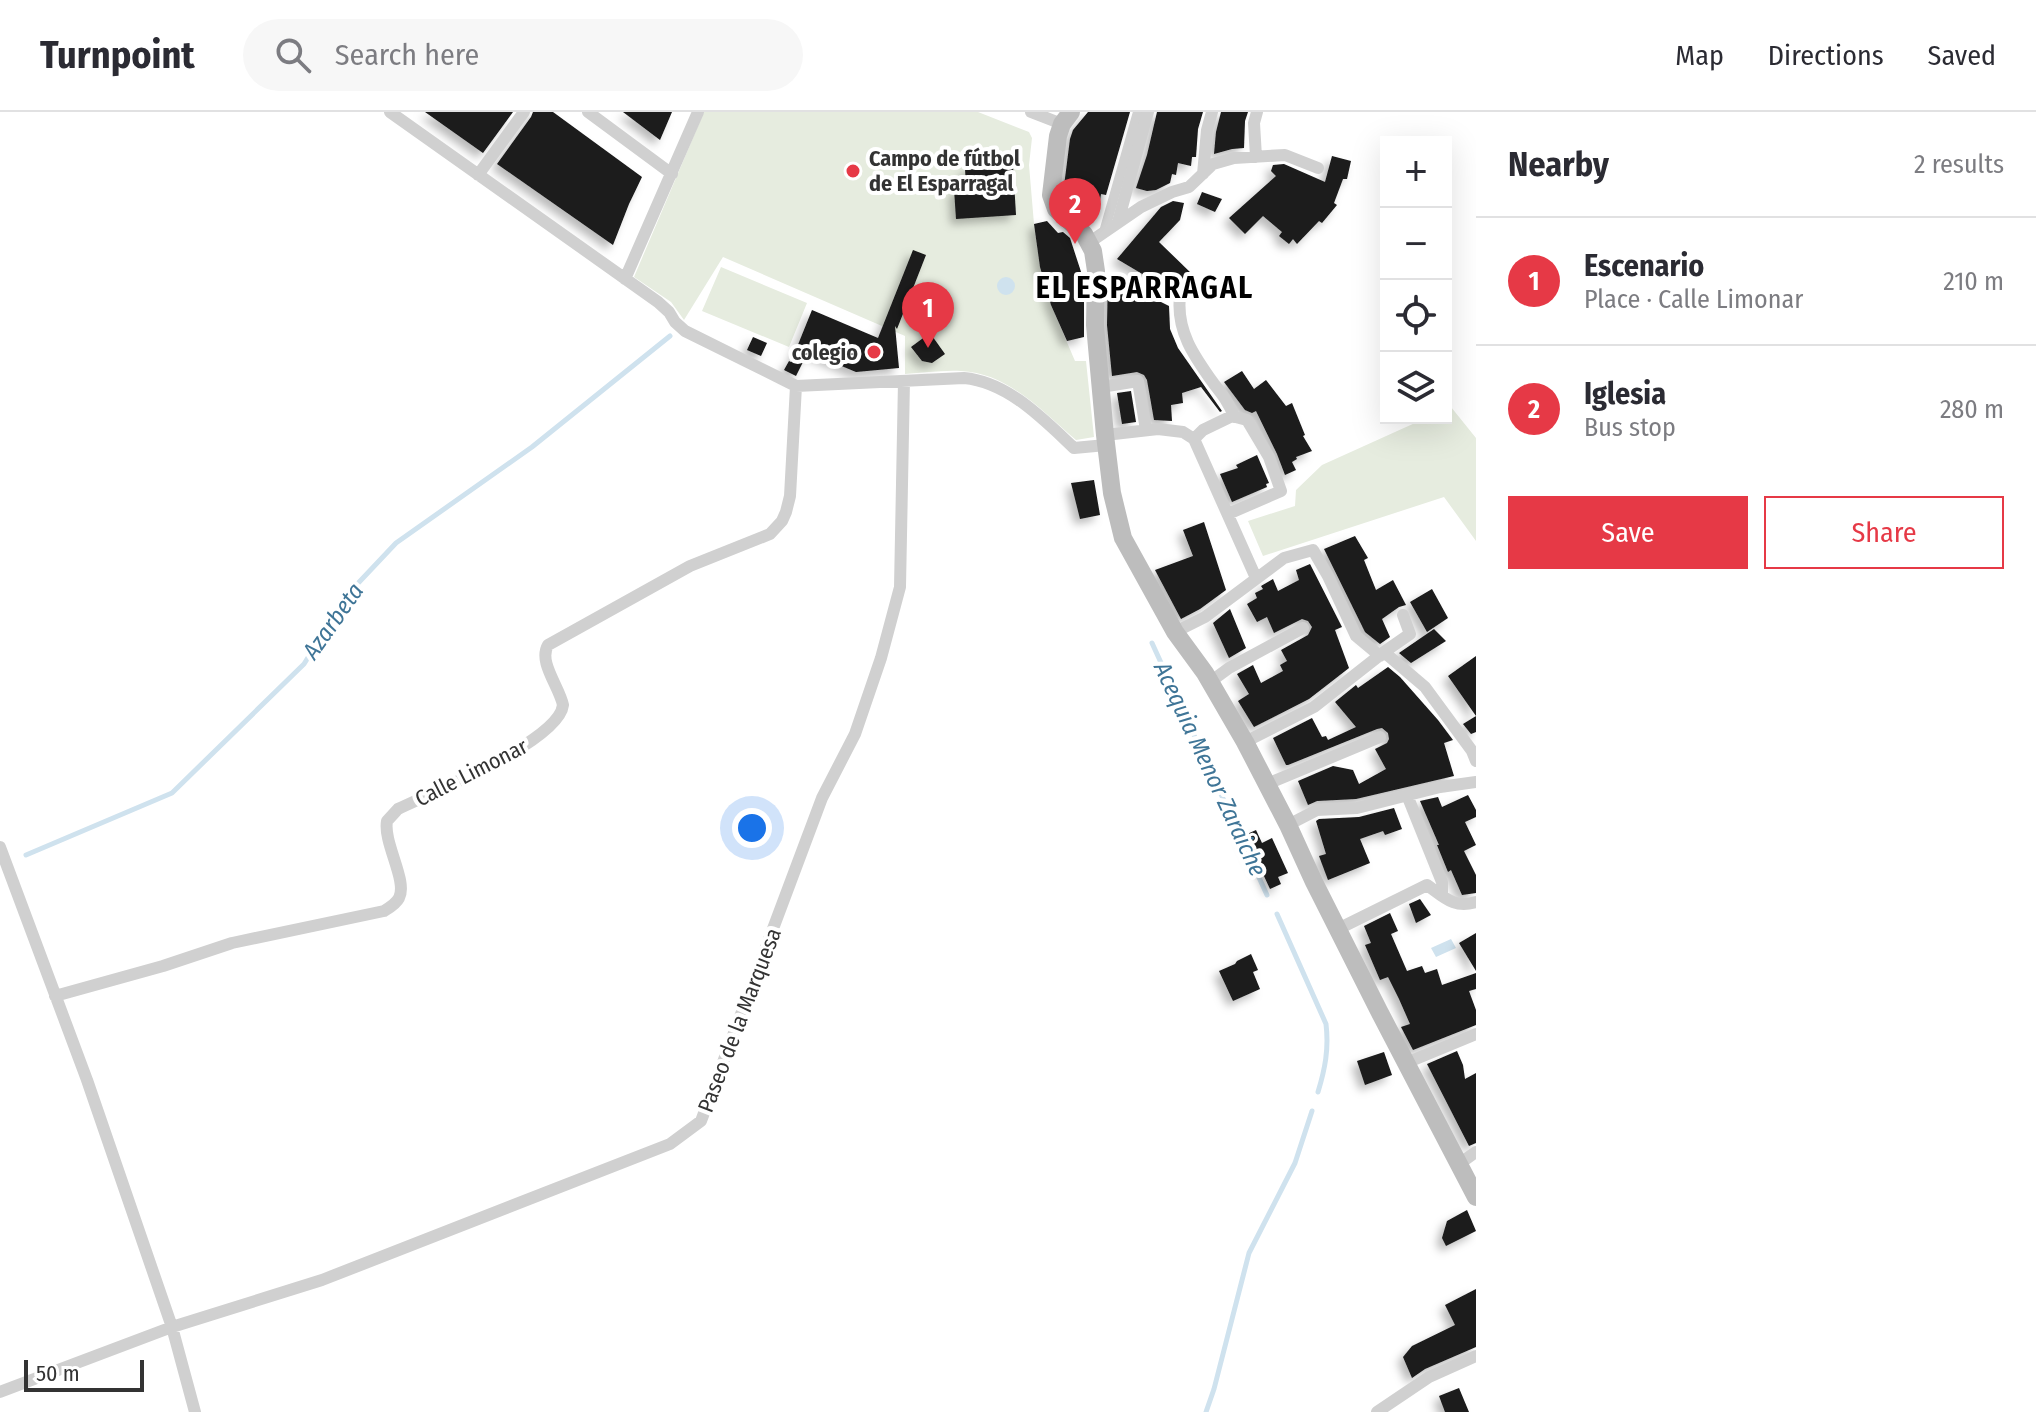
<!DOCTYPE html>
<meta charset="utf-8">
<style>
:root{--surface:#fff;--page:#f7f7f7;--text:#2b2b33;--muted:#7c7c81;--line:#e1e1e2;--accent:#e63946}
body{margin:0;font-family:"Fira Sans Condensed",sans-serif;background:var(--page);color:var(--text)}
.controls{position:absolute;right:24px;top:24px;display:grid;overflow:hidden;border-radius:0px;box-shadow:0 8px 32px #0002}
.controls button{width:72px;height:72px;display:grid;place-items:center;padding:0;border:0;border-bottom:2px solid var(--line);background:var(--surface);color:var(--text);font:40px sans-serif}
.scale{position:absolute;left:24px;bottom:20px;width:120px;box-sizing:border-box;padding-left:8px;border:4px solid #333;border-top:0;font-size:22px;line-height:28px;white-space:nowrap;color:#333;-webkit-text-stroke:6px #fff;paint-order:stroke}
.you{position:absolute;left:752px;top:716px;width:28px;height:28px;margin:-20px;border:6px solid #fff;border-radius:50%;background:#1a73e8;box-shadow:0 0 0 12px #1a73e833}
.badge{display:grid;place-items:center;width:52px;height:52px;border-radius:50%;background:var(--accent);color:#fff;font-size:26px;font-weight:700}
.pin{position:absolute;translate:-50% -66px;filter:drop-shadow(0 2px 4px #0008)}
.pin::after{content:'';position:absolute;top:42px;width:28px;height:24px;background:inherit;clip-path:polygon(0 0,100% 0,50% 100%)}
.list{margin:0;padding:0;list-style:none}
h2{display:flex;justify-content:space-between;align-items:center;height:104px;margin:0;padding:0 32px;font-size:34px}
h2 small{font-size:26px;font-weight:400;color:var(--muted)}
.list li{display:grid;grid-template-columns:52px 1fr auto;gap:24px;align-items:center;box-sizing:border-box;height:128px;padding:0 32px;border-top:2px solid var(--line)}
.list b{display:block;font-size:30px;white-space:nowrap}
.list p{margin:0;font-size:26px;white-space:nowrap;color:var(--muted)}
.list em{font-size:26px;font-style:normal;color:var(--muted)}
.actions{display:flex;gap:16px;padding:24px 32px}
.actions a{flex:1;padding:18px 0;border:2px solid var(--accent);border-radius:0px;text-align:center;font-size:28px;color:var(--accent)}
.actions .main{background:var(--accent);color:#fff}
.icon{flex:none;width:44px;height:44px;fill:none;stroke:currentColor;stroke-width:2;stroke-linecap:round;stroke-linejoin:round}
.map{position:relative;flex:none;width:1476px;height:1300px;overflow:hidden}
header{display:flex;align-items:center;gap:48px;box-sizing:border-box;height:112px;padding:0 40px;background:var(--surface);border-bottom:2px solid var(--line)}
header strong{font-size:38px}
nav{display:flex;gap:44px;margin-inline-start:auto;font-size:28px}
.search{width:560px;height:72px;background:var(--page);display:flex;align-items:center;gap:20px;box-sizing:border-box;padding:0 28px;border-radius:44px;color:var(--muted);font-size:30px}
main{display:flex}
aside{flex:1;background:var(--surface)}
.map>svg:first-child{display:block}
</style>
<header>
<strong>Turnpoint</strong>
<div class="search"><svg class="icon" aria-label="search" viewBox="0 0 24 24"><circle cx="10" cy="10" r="6"/><path d="M15 15l6 6"/></svg>Search here</div>
<nav><a>Map</a><a>Directions</a><a>Saved</a></nav>
</header>
<main>
<div class="map">
<svg width="1476" height="1300" viewBox="0 0 1476 1300">
<defs>
<filter id="shadow"><feDropShadow dx="-5.5" dy="5.5" stdDeviation="4" flood-color="#0004"/></filter>
</defs>
<rect width="100%" height="100%" fill="#fff"/>
<path fill="#e6ecdf" d="M704 0H978L1029 20 1032 26 1029 53 1034 112 1040 155 1051 193 1075 249H1086L1094 325 1076 328C1042 299 1008 261 961 259 942 258 923 261 905 262V224L723 145 684 208 671 190 634 165Z
M721 155 807 191 789 235 702 199Z
M1451 295 1476 326V429L1444 385 1263 444 1248 409 1295 394 1296 378 1322 353 1426 306H1446V297Z"/>
<path fill="#cfe2ee" d="M997 174a9 9 0 1 1 18 0a9 9 0 1 1-18 0Z
M1451 827 1456 836 1436 845 1431 836Z"/>
<g fill="none" stroke-linecap="round" stroke-linejoin="round">
<path stroke="#cfe2ee" stroke-width="5" d="M1152 531 1267 783
M26 743 172 681 304 552 346 484 396 431 532 335 670 224
M1277 802 1326 912C1329 937 1325 957 1318 980
M1206 1300 1214 1277 1249 1141 1295 1051 1312 999"/>
</g>
<path fill="#1a1a1a" filter="url(#shadow)" d="M425 0H513L483 41Z
M533 0H553L642 65 629 92 613 133 497 52 531 5Z
M623 0H672L660 28Z
M1088 0H1130L1106 83 1101 82 1099 94 1066 89 1063 82 1070 27 1073 18Z
M1157 0H1203L1198 17 1196 45H1192L1191 54 1178 51 1176 63 1172 62 1170 71 1156 78 1147 79 1136 76 1147 43Z
M1221 0H1248L1245 9 1244 36 1232 37 1214 42 1216 20Z
M1332 44 1351 49 1347 67H1343L1334 91 1337 93 1322 111 1319 109 1297 132 1293 127 1289 132 1279 124 1282 120 1263 104 1245 122 1229 106 1276 64 1271 59 1273 53 1284 52 1325 70Z
M1013 53 1016 103 956 107 954 77 966 76 965 56Z
M1202 80 1222 87 1215 100 1197 92Z
M1173 89 1184 91 1180 108 1159 130 1193 163 1183 174 1175 167 1166 176 1117 147 1161 95Z
M1047 109 1058 121 1063 120 1070 126 1084 169V225L1067 229 1051 193 1040 155 1034 112Z
M913 138 926 143 897 217 895 214 899 256 856 260 808 240 796 264 784 258 789 249 791 250 812 198 878 226Z
M1108 165 1163 179 1155 187 1169 194 1170 217 1178 236 1222 299 1220 300 1201 275 1182 281 1183 291 1171 293 1172 309 1154 308 1147 268 1144 263 1137 260 1112 264 1107 213Z
M930 221 945 242 932 251 922 249 911 235Z
M753 225 767 231 761 244 747 238Z
M1242 259 1254 277 1266 268 1286 294 1292 291 1305 323 1303 324 1312 339 1296 345 1297 347 1292 350 1296 358 1285 363 1277 342 1256 299 1252 301 1245 298 1224 270Z
M1131 279 1136 310 1122 312 1117 281Z
M1257 343 1269 371 1266 372 1267 375 1232 390 1220 362 1238 356 1236 353Z
M1094 368 1100 403 1080 407 1071 371Z
M1204 410 1226 478 1200 497 1181 507 1155 458 1193 444 1183 418Z
M1355 424 1368 446 1364 448 1376 478 1393 468 1406 493 1399 495 1382 507 1390 525 1380 532 1365 520 1324 437Z
M1310 452 1342 515 1335 518 1349 556 1309 587 1254 615 1238 589 1249 582 1237 562 1253 553 1261 571 1283 559 1280 553 1287 549 1281 538 1308 523 1312 515 1308 509 1302 507 1274 521 1267 505 1257 510 1247 492 1257 486 1255 481 1263 477 1261 474 1273 467 1278 479 1299 468 1296 458Z
M1432 477 1448 506 1427 520 1410 490Z
M1230 497 1246 536 1229 546 1213 511Z
M1434 517 1446 529 1411 551 1399 541Z
M1476 544V620L1471 622 1463 612 1476 604 1448 564Z
M1388 555 1400 565 1438 608 1453 628 1444 631 1454 664 1356 687 1317 689 1308 693 1298 669 1333 654 1353 658 1359 672 1386 657 1375 637 1387 631 1389 627 1388 621 1382 616 1377 617 1288 653H1286L1273 626 1312 606 1322 625 1326 624 1328 628 1356 615 1335 590 1356 573 1358 576Z
M1468 683 1476 698V705L1465 710 1476 733 1464 739 1476 763V781L1462 783 1451 758 1448 760 1437 733H1439L1420 689 1438 685 1442 695Z
M1394 696 1402 717 1385 723 1383 719 1360 727 1370 751 1328 768 1319 744 1326 742 1316 709 1319 707 1359 705Z
M1256 718 1262 731 1272 726 1288 761 1278 765 1281 772 1270 777 1245 723Z
M1420 787 1431 803 1416 811 1409 792Z
M1390 801 1398 819 1391 822 1407 859 1422 854 1425 861 1437 857 1442 873 1476 861V877L1469 879 1476 898V913L1413 938 1401 915 1410 912 1399 887 1388 865 1380 868 1365 833 1371 831 1364 814Z
M1476 821V859L1459 831Z
M1251 842 1258 858 1253 860 1260 877 1233 889 1219 859 1235 852 1237 849Z
M1457 939 1463 953 1465 967 1476 961V1031L1469 1034 1427 952Z
M1384 940 1392 963 1365 973 1357 949Z
M1467 1098 1476 1119 1446 1134 1442 1126 1447 1109Z
M1476 1177V1235L1425 1257 1412 1266 1403 1245 1412 1234 1455 1213 1445 1193Z
M1459 1276 1469 1300H1445L1439 1284Z"/>
<g fill="none" stroke-linecap="round" stroke-linejoin="round">
<path stroke="#d0d0d0" stroke-width="10" d="M1104 120 1138 0"/>
<path stroke="#d0d0d0" stroke-width="12" d="M390 0 658 190 669 200 675 210 685 219 796 274 964 266C1008 270 1043 307 1074 336L1106 333
M588 0 672 62
M1031 0 1062 12
M1256 45 1254 11 1257 0
M1203 62 1207 18 1212 0
M478 63 524 0
M1118 110 1148 0
M1090 130 1141 95 1172 80 1189 75 1213 52 1234 46 1285 43 1318 56
M625 167 698 0
M1180 184C1176 219 1194 244 1214 272 1222 282 1230 292 1234 305
M1101 275 1138 269 1146 318
M1105 323 1158 317 1183 320 1194 327 1256 466
M1194 327 1203 318 1232 304 1247 308 1269 345 1281 379 1228 402
M1175 520 1205 505 1284 446 1313 438 1328 464 1356 524 1380 544
M1384 540 1410 522 1403 503
M1210 570 1229 556 1303 516
M1245 630 1314 595 1384 540 1425 575 1472 639 1476 649
M1267 672 1380 625
M1407 683 1442 770V783
M1288 713 1317 698 1357 696 1440 675 1476 670
M0 735 87 968 172 1215 195 1300
M1338 817 1427 773C1444 785 1454 797 1476 790
M55 884 163 854 232 831 384 799C389 796 396 792 399 786 408 769 383 731 387 709L398 697C431 681 559 629 563 593 559 574 538 550 548 533L690 454 770 422 782 409 786 400 790 384 796 274
M1406 951 1476 922
M1459 1052 1476 1040
M0 1280 172 1215 322 1168 670 1032 701 1009 822 686 855 622 881 546 900 475 904 269
M1377 1300 1429 1265 1476 1244"/>
<path stroke="#bdbdbd" stroke-width="18" d="M1071 0 1062 12 1058 24 1051 83 1056 97 1084 122 1093 139 1096 159 1095 213 1105 323 1112 381 1123 426 1175 520 1205 561 1245 630 1288 713 1314 770 1379 899 1476 1085"/>
</g>
<g fill="#e63946" stroke="#fff" stroke-width="3">
<circle cx="853" cy="59" r="8"/>
<circle cx="874" cy="240" r="8"/>
</g>
<g text-anchor="middle" stroke-width="8" stroke-linejoin="round" paint-order="stroke">
<g font-size="22" font-weight="bold" fill="#333" stroke="#fff" text-anchor="start">
<text x="869" y="54">Campo de fútbol<tspan x="869" dy="25">de El Esparragal</tspan></text>
<text x="858" y="248" text-anchor="end">colegio</text>
</g>
<g font-size="22" fill="#333" stroke="#fff">
<text transform="translate(471 660) rotate(-27)" y="8">Calle Limonar</text>
<text transform="translate(739 908) rotate(-69)" y="8">Paseo de la Marquesa</text>
</g>
<g font-size="24" font-style="italic" fill="#3f7597" stroke="#fff">
<text transform="translate(333 509) rotate(-55)" y="8">Azarbeta</text>
<text transform="translate(1210 657) rotate(65)" y="8">Acequia Menor Zaraiche</text>
</g>
<g font-size="30" font-weight="bold" letter-spacing="2" fill="#000" stroke="#fff">
<text x="1145" y="186">EL ESPARRAGAL</text>
</g>
</g>
</svg>
<div class="controls">
<button>+</button>
<button>−</button>
<button><svg class="icon" aria-label="locate" viewBox="0 0 24 24"><circle cx="12" cy="12" r="6"/><path d="M12 2v4M12 18v4M2 12h4M18 12h4"/></svg></button>
<button><svg class="icon" aria-label="layers" viewBox="0 0 24 24"><path d="M12 4l9 5-9 5-9-5zM3 14l9 5 9-5"/></svg></button>
</div>
<div class="scale">50 m</div>
<div class="you"></div>
<div class="pin badge" style="left:928px;top:236px">1</div>
<div class="pin badge" style="left:1075px;top:132px">2</div>
</div>
<aside>
<h2>Nearby<small>2 results</small></h2>
<ul class="list">
<li><span class="badge">1</span><div><b>Escenario</b><p>Place · Calle Limonar</p></div><em>210 m</em></li>
<li><span class="badge">2</span><div><b>Iglesia</b><p>Bus stop</p></div><em>280 m</em></li>
</ul>
<div class="actions"><a class="main">Save</a><a>Share</a></div>
</aside>
</main>
